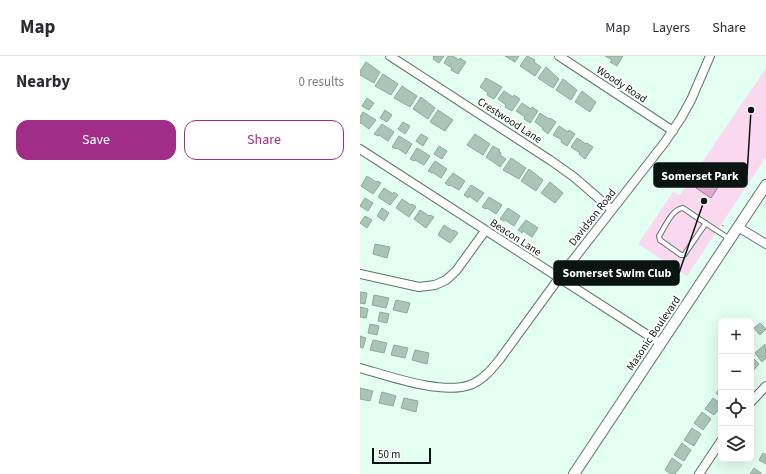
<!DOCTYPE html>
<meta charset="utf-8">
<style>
:root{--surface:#fff;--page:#f7f7f7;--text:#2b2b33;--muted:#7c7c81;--line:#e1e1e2;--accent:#a12d88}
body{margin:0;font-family:"Source Sans 3",sans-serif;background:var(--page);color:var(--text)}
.controls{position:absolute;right:12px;bottom:12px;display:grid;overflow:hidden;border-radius:8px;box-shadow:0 4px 16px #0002}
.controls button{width:36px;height:36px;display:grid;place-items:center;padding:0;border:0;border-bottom:1px solid var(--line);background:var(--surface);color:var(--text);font:20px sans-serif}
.scale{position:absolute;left:12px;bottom:10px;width:59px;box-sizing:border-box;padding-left:4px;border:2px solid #0a1410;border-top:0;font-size:11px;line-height:14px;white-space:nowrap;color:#0a1410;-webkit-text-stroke:3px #fff;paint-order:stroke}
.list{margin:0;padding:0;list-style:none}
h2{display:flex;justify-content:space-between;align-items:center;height:52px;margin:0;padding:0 16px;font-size:17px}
h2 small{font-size:13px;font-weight:400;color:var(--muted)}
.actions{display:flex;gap:8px;padding:12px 16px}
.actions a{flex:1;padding:9px 0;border:1px solid var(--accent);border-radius:12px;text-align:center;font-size:14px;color:var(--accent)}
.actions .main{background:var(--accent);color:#fff}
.icon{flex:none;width:22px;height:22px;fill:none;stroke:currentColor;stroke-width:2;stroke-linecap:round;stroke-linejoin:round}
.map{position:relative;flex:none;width:406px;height:418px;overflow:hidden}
header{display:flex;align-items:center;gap:24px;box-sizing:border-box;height:56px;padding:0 20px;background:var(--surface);border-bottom:1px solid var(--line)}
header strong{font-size:19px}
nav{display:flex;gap:22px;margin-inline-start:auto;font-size:14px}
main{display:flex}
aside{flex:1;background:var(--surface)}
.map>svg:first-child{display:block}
</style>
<header>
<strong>Map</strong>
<nav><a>Map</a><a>Layers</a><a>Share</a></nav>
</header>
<main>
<aside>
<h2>Nearby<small>0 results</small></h2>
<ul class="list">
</ul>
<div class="actions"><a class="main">Save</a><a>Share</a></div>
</aside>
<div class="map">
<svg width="406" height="418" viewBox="0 0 406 418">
<rect width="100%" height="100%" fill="#e3fff2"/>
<path fill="#fad8ef" d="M406 12V101L327 220 278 188 313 136 320 139Z"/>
<path fill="#dfaacf" stroke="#9f7d96" d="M351 109 366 119 351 142 336 132Z"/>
<path fill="#a9c4b8" stroke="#8ea89c" d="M73 0H84L79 7 73 3 74 1Z
M88 0H93L99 4 100 2 106 6 98 18 91 14 92 12 84 7Z
M145 0H159L155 6Z
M167 0 175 4 174 6 181 11 175 20 160 10Z
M245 0H263L257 10 250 6 252 4Z
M6 6 20 16 14 27 0 19V15Z
M186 11 199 23 193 32 178 22Z
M23 18 38 28 31 39 15 30Z
M126 22 142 31 134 43 127 39 128 37 120 31Z
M203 23 217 34 211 44 196 34Z
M42 30 57 40 50 51 34 42Z
M144 35 153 41 154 39 160 43 152 55 145 51 146 49 138 43Z
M222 35 236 46 230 56 215 46Z
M61 41 75 52 68 63 53 53Z
M7 42 14 47 9 54 2 50Z
M162 47 171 53 172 51 178 55 170 67 164 63 165 61 156 55Z
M25 54 32 59 27 66 20 62Z
M78 54 93 64 85 75 70 66Z
M3 56 16 64 9 73 1 67 0 68V61Z
M180 57 189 63 190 62 196 66 188 78 182 73 183 72 175 66Z
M43 66 50 70 45 78 38 73Z
M22 68 34 76 28 85 19 79 18 80 14 78Z
M199 70 208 76 209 74 215 78 207 90 201 86 202 84 193 79Z
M61 78 68 82 63 90 56 85Z
M115 78 130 88 123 99 107 89Z
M39 80 52 88 46 98 37 92 36 93 32 91Z
M217 82 226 88 227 87 233 91 225 103 219 98 220 97 211 91Z
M79 90 87 95 82 103 74 98Z
M133 90 140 94 139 96 141 97 140 99 146 103 140 111 126 101Z
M57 92 70 100 64 109 55 104 54 105 50 103Z
M151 102 166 112 159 123 143 114Z
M75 105 87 113 81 122 72 116V117L68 115Z
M169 113 183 124 176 135 161 125Z
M93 117 105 125 99 134 90 129 89 130 85 127Z
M7 120 16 126 17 125 21 127 13 138 1 130Z
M190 126 203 137 195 147 181 137Z
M111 129 124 137 117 146 109 140 108 142 104 139Z
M24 132 33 138 34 136 38 139 30 149 18 141Z
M129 141 142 149 136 158 127 152 126 153 122 151Z
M5 142 13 147 8 155 0 150Z
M42 143 51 149 52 148 56 151 49 161 36 152Z
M22 152 29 157 24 165 17 160Z
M148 152 160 160 154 170 145 164 144 165 140 163Z
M60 154 69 160 70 159 74 161 66 172 54 163Z
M5 160 12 164 7 172 0 167Z
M166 164 178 172 172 181 163 175 162 177 158 174Z
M84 169 93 175 94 174 98 177 90 187 78 179Z
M15 188 30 191 27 202 13 198Z
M0 236 7 237 5 248 0 247Z
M14 239 29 242 26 252 12 249Z
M36 244 50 247 47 257 33 254Z
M0 251 8 253 6 262 0 261Z
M20 256 29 258 27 267 18 265Z
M400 267 406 273 400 279 394 272Z
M10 268 19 270 17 279 8 277Z
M0 280 6 282 3 292 0 291Z
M13 284 27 287 24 297 10 294Z
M405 288 406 302 402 306 395 297Z
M34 289 48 292 45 302 31 299Z
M55 294 69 297 67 308 52 304Z
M391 300 399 308 391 317Z
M361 331V342L356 337Z
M0 332 13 335 10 345 0 343Z
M22 336 36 340 33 350 19 347Z
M44 342 58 345 56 356 41 352Z
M353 342 361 348V350L354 359 345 353Z
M342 356 351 363 343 374 334 367Z
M332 372 341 378 334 390 324 384Z
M322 387 331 394 324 405 314 399Z
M403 397 406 399V408L399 404Z
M312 402 322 409 315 418H311L305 414Z
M394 412 401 417V418H390Z"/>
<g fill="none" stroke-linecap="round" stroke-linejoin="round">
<defs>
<path id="service" d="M346 167 324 199H321L300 184 299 180C305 171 312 153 323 152 339 163 354 173 370 183"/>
<path id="minor" d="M30 0 190 104 214 121 252 154
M199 0 313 75
M0 93 300 287
M378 171 406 188
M0 218 59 231 75 229 86 224 96 215 125 175
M0 312C29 320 81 339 110 329 123 324 132 313 140 303L199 222 305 86 321 62 331 44 350 0
M391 346 406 330
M339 418 361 385"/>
<path id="tertiary" d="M214 418 406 129"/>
</defs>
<use href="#service" stroke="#5b7469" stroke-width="6"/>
<use href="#minor" stroke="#5b7469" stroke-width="10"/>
<use href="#tertiary" stroke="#5b7469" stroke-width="12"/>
<path stroke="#96aca2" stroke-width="1.5" stroke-dasharray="2 3" stroke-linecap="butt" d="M362 169 366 172"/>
<use href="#service" stroke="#fff" stroke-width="4"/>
<use href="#minor" stroke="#fff" stroke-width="8"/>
<use href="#tertiary" stroke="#fff" stroke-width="10"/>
</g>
<g text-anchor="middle" stroke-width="4" stroke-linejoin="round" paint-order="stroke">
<g font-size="11" fill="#0a1410" stroke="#fff">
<text transform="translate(262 28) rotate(33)" y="4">Woody Road</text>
<text transform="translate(150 64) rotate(33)" y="4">Crestwood Lane</text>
<text transform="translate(232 161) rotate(-52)" y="4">Davidson Road</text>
<text transform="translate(156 181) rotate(33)" y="4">Beacon Lane</text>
<text transform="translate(293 277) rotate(-56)" y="4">Masonic Boulevard</text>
</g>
</g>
<path fill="none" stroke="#0a1410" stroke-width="1.5" d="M391 54L387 119M344 145L319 217"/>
<g fill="#0a1410" stroke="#fff" stroke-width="1.5">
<circle cx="391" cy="54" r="4"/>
<circle cx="344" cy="145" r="4"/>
</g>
<g fill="#0a1410" stroke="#0a1410" stroke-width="1.5">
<rect x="294" y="107" width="93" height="24" rx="4"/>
<rect x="194" y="205" width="125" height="24" rx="4"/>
</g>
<g font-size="12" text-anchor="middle" font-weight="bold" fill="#fff">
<text x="340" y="124">Somerset Park</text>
<text x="257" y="221">Somerset Swim Club</text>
</g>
</svg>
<div class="controls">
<button>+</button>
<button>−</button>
<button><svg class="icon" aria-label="locate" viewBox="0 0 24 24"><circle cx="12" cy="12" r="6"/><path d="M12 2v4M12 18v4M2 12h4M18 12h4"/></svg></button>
<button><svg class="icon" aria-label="layers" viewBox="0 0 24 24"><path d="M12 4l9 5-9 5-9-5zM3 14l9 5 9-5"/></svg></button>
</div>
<div class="scale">50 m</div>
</div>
</main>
